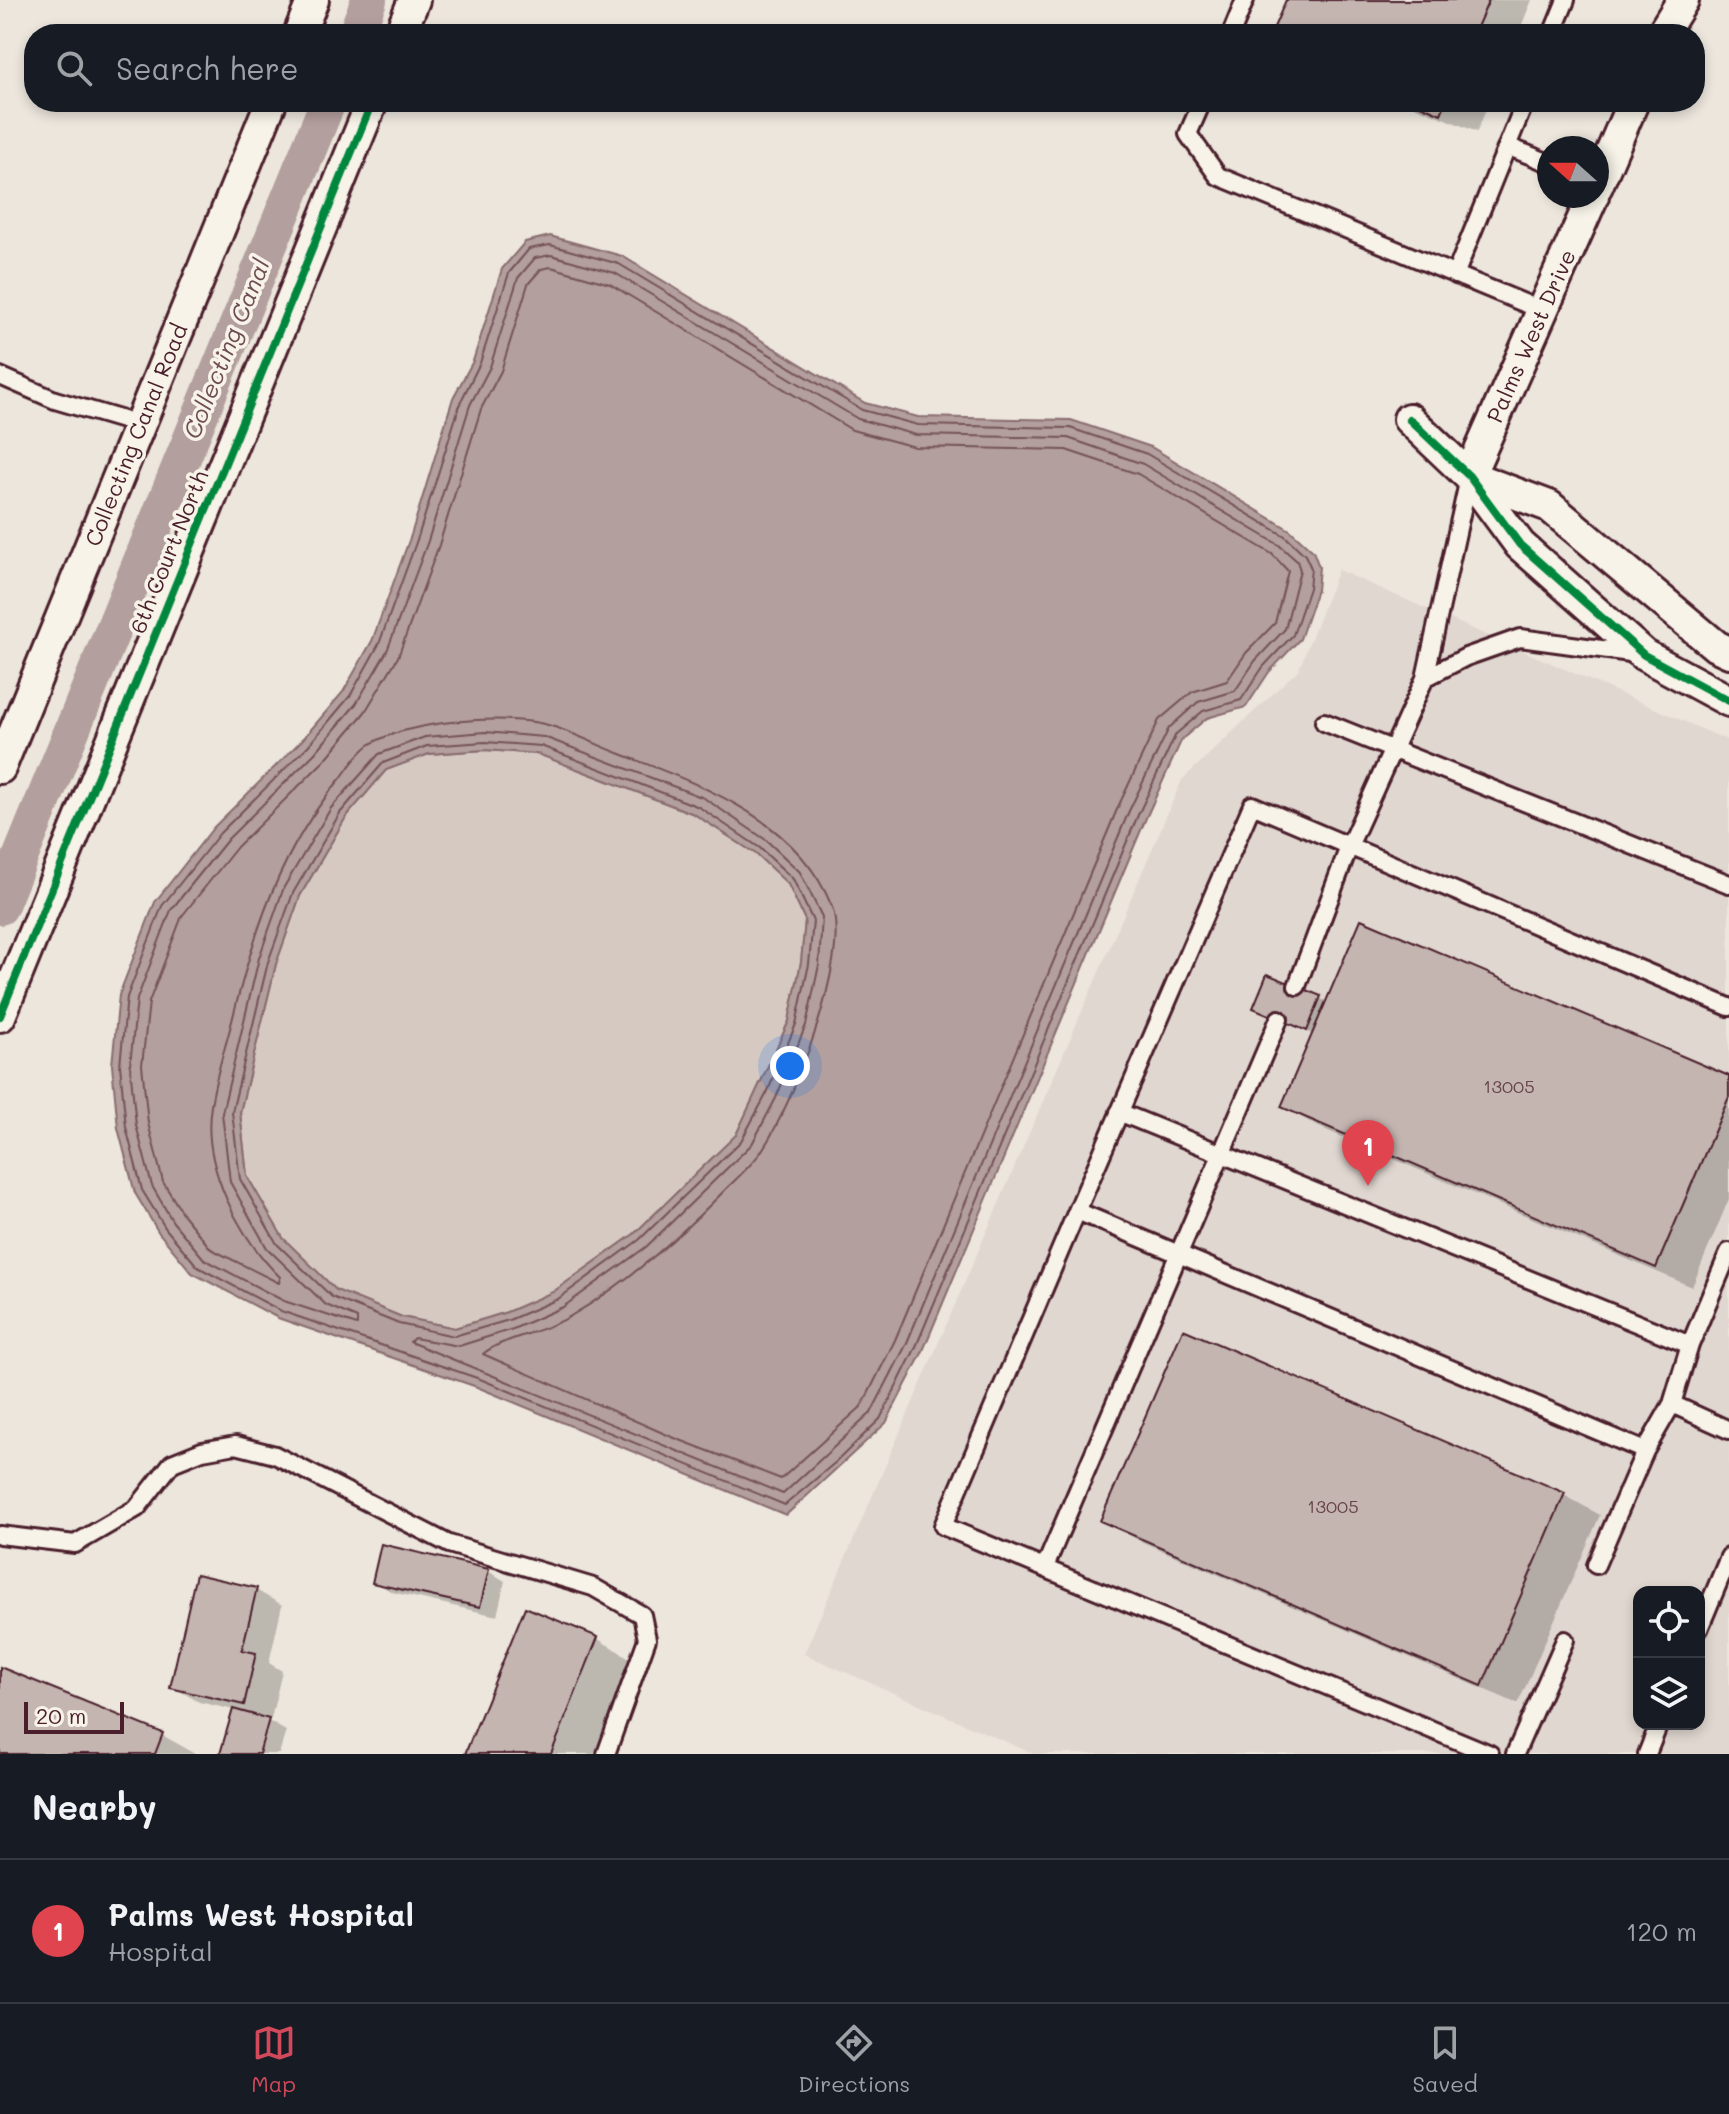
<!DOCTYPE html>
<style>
:root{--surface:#171b24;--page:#242831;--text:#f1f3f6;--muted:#9ea1a6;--line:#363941;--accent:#d1495b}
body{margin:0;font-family:Mali,sans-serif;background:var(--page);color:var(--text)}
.controls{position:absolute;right:24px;bottom:24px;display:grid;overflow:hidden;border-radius:16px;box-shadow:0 4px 12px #0003}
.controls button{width:72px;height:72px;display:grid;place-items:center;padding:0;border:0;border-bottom:2px solid var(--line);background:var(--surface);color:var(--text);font:40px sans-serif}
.compass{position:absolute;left:1537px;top:136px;width:72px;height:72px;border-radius:50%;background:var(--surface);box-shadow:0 4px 12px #0003;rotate:291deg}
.scale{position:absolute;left:24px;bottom:20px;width:100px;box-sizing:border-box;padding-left:8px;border:4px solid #4a1f2b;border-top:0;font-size:22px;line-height:28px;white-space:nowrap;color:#4a1f2b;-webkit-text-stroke:6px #f7f3e8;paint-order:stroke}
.you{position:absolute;left:790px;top:1066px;width:28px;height:28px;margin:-20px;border:6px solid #fff;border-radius:50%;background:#1a73e8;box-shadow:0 0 0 12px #1a73e833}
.badge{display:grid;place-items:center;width:52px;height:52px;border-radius:50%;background:var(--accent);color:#fff;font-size:26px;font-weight:700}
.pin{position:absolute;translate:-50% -66px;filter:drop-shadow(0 2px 4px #0008)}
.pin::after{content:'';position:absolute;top:42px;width:28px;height:24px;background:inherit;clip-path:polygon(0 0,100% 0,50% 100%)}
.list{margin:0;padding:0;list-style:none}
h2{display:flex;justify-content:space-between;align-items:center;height:104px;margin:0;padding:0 32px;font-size:34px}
h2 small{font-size:26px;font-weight:400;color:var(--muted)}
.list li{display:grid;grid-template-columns:52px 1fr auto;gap:24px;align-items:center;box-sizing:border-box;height:144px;padding:0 32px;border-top:2px solid var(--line)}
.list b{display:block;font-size:30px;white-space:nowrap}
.list p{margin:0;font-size:26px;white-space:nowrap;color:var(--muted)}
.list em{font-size:26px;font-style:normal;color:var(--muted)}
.icon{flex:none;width:44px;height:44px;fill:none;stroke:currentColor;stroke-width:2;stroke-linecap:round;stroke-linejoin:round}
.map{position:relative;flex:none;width:1729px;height:1754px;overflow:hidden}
.search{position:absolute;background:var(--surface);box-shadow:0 4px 12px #0003;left:24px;right:24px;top:24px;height:88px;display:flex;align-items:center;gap:20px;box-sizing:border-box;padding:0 28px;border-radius:32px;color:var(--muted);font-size:30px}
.sheet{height:248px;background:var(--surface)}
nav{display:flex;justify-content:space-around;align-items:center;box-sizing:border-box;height:112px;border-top:2px solid var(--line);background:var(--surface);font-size:22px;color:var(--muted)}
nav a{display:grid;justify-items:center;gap:4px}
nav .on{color:var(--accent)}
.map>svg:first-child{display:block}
</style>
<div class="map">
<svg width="1729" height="1754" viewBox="0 0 1729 1754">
<rect width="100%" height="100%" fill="#ece6dd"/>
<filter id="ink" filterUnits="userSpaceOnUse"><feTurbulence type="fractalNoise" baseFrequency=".0125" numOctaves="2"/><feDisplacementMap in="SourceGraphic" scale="16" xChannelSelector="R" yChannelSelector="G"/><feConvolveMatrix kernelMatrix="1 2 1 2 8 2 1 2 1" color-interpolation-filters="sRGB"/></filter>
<g filter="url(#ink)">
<path fill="#e0d7d0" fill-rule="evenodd" d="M1338 570 1729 741V1754H1034L804 1654 1182 780 1299 669ZM1639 1592H1699V1724H1639Z"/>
<path fill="#d5c9c2" stroke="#907476" stroke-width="2" d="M485 750 538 754 694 814 756 854 788 884 805 920 801 962 789 1021 736 1135 634 1234 553 1292 507 1312 455 1328 402 1317 336 1290 283 1238 247 1176 240 1112 276 964 300 896 346 817 386 770 429 754Z"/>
<path fill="#b39f9d" stroke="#896c6f" stroke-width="2" fill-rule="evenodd" d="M550 236 622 256 865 403 918 417 1071 420 1151 447 1290 530 1313 551 1319 567 1317 590 1300 639 1269 672 1246 707 1207 718 1182 739 1146 818 922 1353 886 1423 786 1515 477 1387 278 1318 192 1273 159 1233 135 1193 118 1128 112 1065 119 995 155 902 214 827 302 740 343 692 372 641 411 535 453 398 473 361 502 269 525 242ZM485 750 538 754 694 814 756 854 788 884 805 920 801 962 789 1021 736 1135 634 1234 553 1292 507 1312 455 1328 402 1317 336 1290 283 1238 247 1176 240 1112 276 964 300 896 346 817 386 770 429 754Z"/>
<path fill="#0003" d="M1288 0H1532L1518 34H1274Z
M1404 102H1489L1477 132Z
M1268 976 1328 1002 1729 1078V1199L1692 1287 1319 1127 1283 1107 1314 1035 1255 1007Z
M1184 1331 1564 1495 1600 1515 1518 1704 1138 1540 1103 1520Z
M488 1571 505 1581 497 1616 392 1592 375 1582Z
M256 1590 282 1605 269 1663 282 1671 271 1719 263 1718 286 1731 279 1754H222L234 1710 199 1702 173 1687Z
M526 1610 598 1639 633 1660 594 1754H467Z
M0 1669 162 1735 196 1754H0Z"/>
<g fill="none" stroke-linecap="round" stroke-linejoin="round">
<path stroke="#745259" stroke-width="2" d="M550 245 619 264 862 410 918 425 1070 428 1147 454 1285 536 1305 555 1311 568 1309 588 1293 635 1263 667 1241 700 1203 711 1176 734 1138 815 915 1349 880 1419 837 1461 785 1505 480 1379 281 1311 198 1267 166 1229 142 1190 126 1127 120 1065 127 997 162 906 220 833 308 746 350 696 379 644 418 537 461 401 480 363 509 273 529 249Z
M551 255 615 273 858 419 916 435 1068 438 1143 464 1279 545 1297 561 1300 570 1285 629 1255 661 1235 691 1198 702 1169 728 1129 811 906 1345 871 1413 783 1494 410 1342 414 1338 459 1346 513 1329 563 1307 646 1247 752 1144 776 1098 806 1025 819 965 822 917 800 872 766 840 704 798 544 737 485 732 425 737 379 754 331 808 284 887 259 958 222 1113 230 1182 267 1248 326 1305 357 1318V1325L284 1301 204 1259 173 1222 152 1186 136 1125 130 1065 137 999 171 910 228 839 315 753 356 704 387 651 428 541 470 405 490 367 518 278 535 258Z
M551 267 610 284 852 430 915 447 1066 450 1138 474 1272 554 1288 571 1275 623 1246 653 1227 681 1192 692 1159 720 1118 807 895 1340 862 1406 781 1479 672 1437 483 1354C501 1338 545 1332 569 1317 626 1284 678 1238 724 1191 736 1179 750 1167 760 1153 791 1110 851 957 832 907 798 819 701 785 621 754 596 745 573 732 548 725 505 713 406 721 369 745 358 753 349 767 341 778 280 849 254 932 232 1021 225 1049 215 1077 211 1106 201 1165 239 1237 280 1277L279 1283 211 1249 184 1216 163 1182 148 1123 142 1065 149 1002 182 916 237 847 324 761 365 712 398 657 439 545 481 409 501 371 528 284 541 269Z
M485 742 541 746 699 807 760 848 793 879 813 921 809 964 796 1024 767 1093 741 1141 639 1240 558 1299 509 1320 454 1336 399 1324 332 1297 277 1244 240 1179 232 1112 268 962 293 893 340 813 383 763 427 746Z"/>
<path stroke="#b39f9d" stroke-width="36" d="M356 34 369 0
M0 907 328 102"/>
</g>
<path fill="#c4b5b0" stroke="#4a1f2b" stroke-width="2" d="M1286 0H1489L1474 34H1271Z
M1413 102H1446L1441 114Z
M1361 919 1729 1076V1097L1656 1268 1281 1107Z
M1267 974 1321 996 1307 1031 1253 1008Z
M1183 1329 1565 1493 1482 1686 1100 1521Z
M381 1544 489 1569 480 1607 372 1583Z
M196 1574 257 1588 242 1650 256 1653 244 1705 170 1688Z
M525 1607 598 1637 551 1754H465Z
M0 1667 163 1733 155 1754H0Z
M233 1709 269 1719 259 1754H220Z"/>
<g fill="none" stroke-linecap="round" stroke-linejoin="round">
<defs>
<path id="service" d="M1231 34 1245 0
M1552 34 1566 0
M1202 102 1188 134 1218 176 1543 311
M1507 146 1549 163
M1455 275 1525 102
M0 376 55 400 140 425
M1425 678 1466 657 1520 638 1638 654
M1324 722 1729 884
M1297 986 1350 844 1425 678 1469 478
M1119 1112 1690 1345 1672 1404 1645 1451 1077 1211 943 1526 1490 1754
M1077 1211 1252 805 1729 1007
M1690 1345 1729 1252
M1672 1404 1729 1430
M0 1535 75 1544 137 1508 172 1463 202 1451 236 1445 275 1455 449 1544 593 1587 642 1615 647 1639 606 1754
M1596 1565 1645 1451
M1045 1567 1279 1019
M1699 1629 1729 1557
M1515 1754 1565 1640
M1647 1754 1659 1724"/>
<path id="minor" d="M299 34 313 0
M400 34 414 0
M1662 34 1683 0
M1597 186 1633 102
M1409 419 1469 476 1520 545 1644 655 1729 701
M1469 476 1549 506 1716 646 1729 652
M1469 476 1593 196
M0 768 271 102
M0 1016 372 102"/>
</defs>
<use href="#service" stroke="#4a1f2b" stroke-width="22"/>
<use href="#minor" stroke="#4a1f2b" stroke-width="36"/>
<use href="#service" stroke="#f7f3e8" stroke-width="16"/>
<use href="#minor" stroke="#f7f3e8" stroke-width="30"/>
<defs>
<path id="cycleway" d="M1409 419 1469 476 1520 545 1644 655 1729 701
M0 1016 372 102"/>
</defs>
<use href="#cycleway" stroke="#f7f3e8" stroke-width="13"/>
<use href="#cycleway" stroke="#00873e" stroke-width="8"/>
</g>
</g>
<g text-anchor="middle" stroke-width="7" stroke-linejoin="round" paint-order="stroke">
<g font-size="18" fill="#68444c">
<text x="1509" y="1093">13005</text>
<text x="1333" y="1513">13005</text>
</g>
<g font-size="22" fill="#4a1f2b" stroke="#f7f3e8">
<text transform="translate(1531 336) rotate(-66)" y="8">Palms West Drive</text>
<text transform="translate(136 435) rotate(-68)" y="8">Collecting Canal Road</text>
<text transform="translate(169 552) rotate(-68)" y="8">6th Court North</text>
</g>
<g font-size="24" font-style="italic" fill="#6f4c53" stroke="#f7f3e8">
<text transform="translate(227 349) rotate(-68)" y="8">Collecting Canal</text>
</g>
</g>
</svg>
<div class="controls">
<button><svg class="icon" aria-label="locate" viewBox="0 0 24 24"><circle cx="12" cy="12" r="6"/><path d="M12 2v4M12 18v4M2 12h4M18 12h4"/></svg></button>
<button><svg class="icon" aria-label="layers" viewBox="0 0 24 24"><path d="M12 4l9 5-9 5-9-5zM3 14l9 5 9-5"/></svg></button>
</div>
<svg class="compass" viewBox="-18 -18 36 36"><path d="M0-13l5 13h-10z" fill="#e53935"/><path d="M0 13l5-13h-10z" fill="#9ea1a6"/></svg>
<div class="scale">20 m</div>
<div class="you"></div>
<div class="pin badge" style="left:1368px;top:1186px;background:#e0444e">1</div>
<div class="search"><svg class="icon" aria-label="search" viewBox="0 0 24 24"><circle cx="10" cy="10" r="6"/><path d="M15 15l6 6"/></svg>Search here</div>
</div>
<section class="sheet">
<h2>Nearby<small></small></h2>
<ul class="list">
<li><span class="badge" style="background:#e0444e">1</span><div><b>Palms West Hospital</b><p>Hospital</p></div><em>120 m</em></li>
</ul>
</section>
<nav>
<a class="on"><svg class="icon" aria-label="map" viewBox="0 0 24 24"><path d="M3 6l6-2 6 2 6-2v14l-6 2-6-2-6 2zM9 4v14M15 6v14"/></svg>Map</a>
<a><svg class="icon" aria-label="directions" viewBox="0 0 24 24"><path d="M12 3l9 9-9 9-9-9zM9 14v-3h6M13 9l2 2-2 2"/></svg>Directions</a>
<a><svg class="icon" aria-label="saved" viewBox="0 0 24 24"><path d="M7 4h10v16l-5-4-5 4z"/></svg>Saved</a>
</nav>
